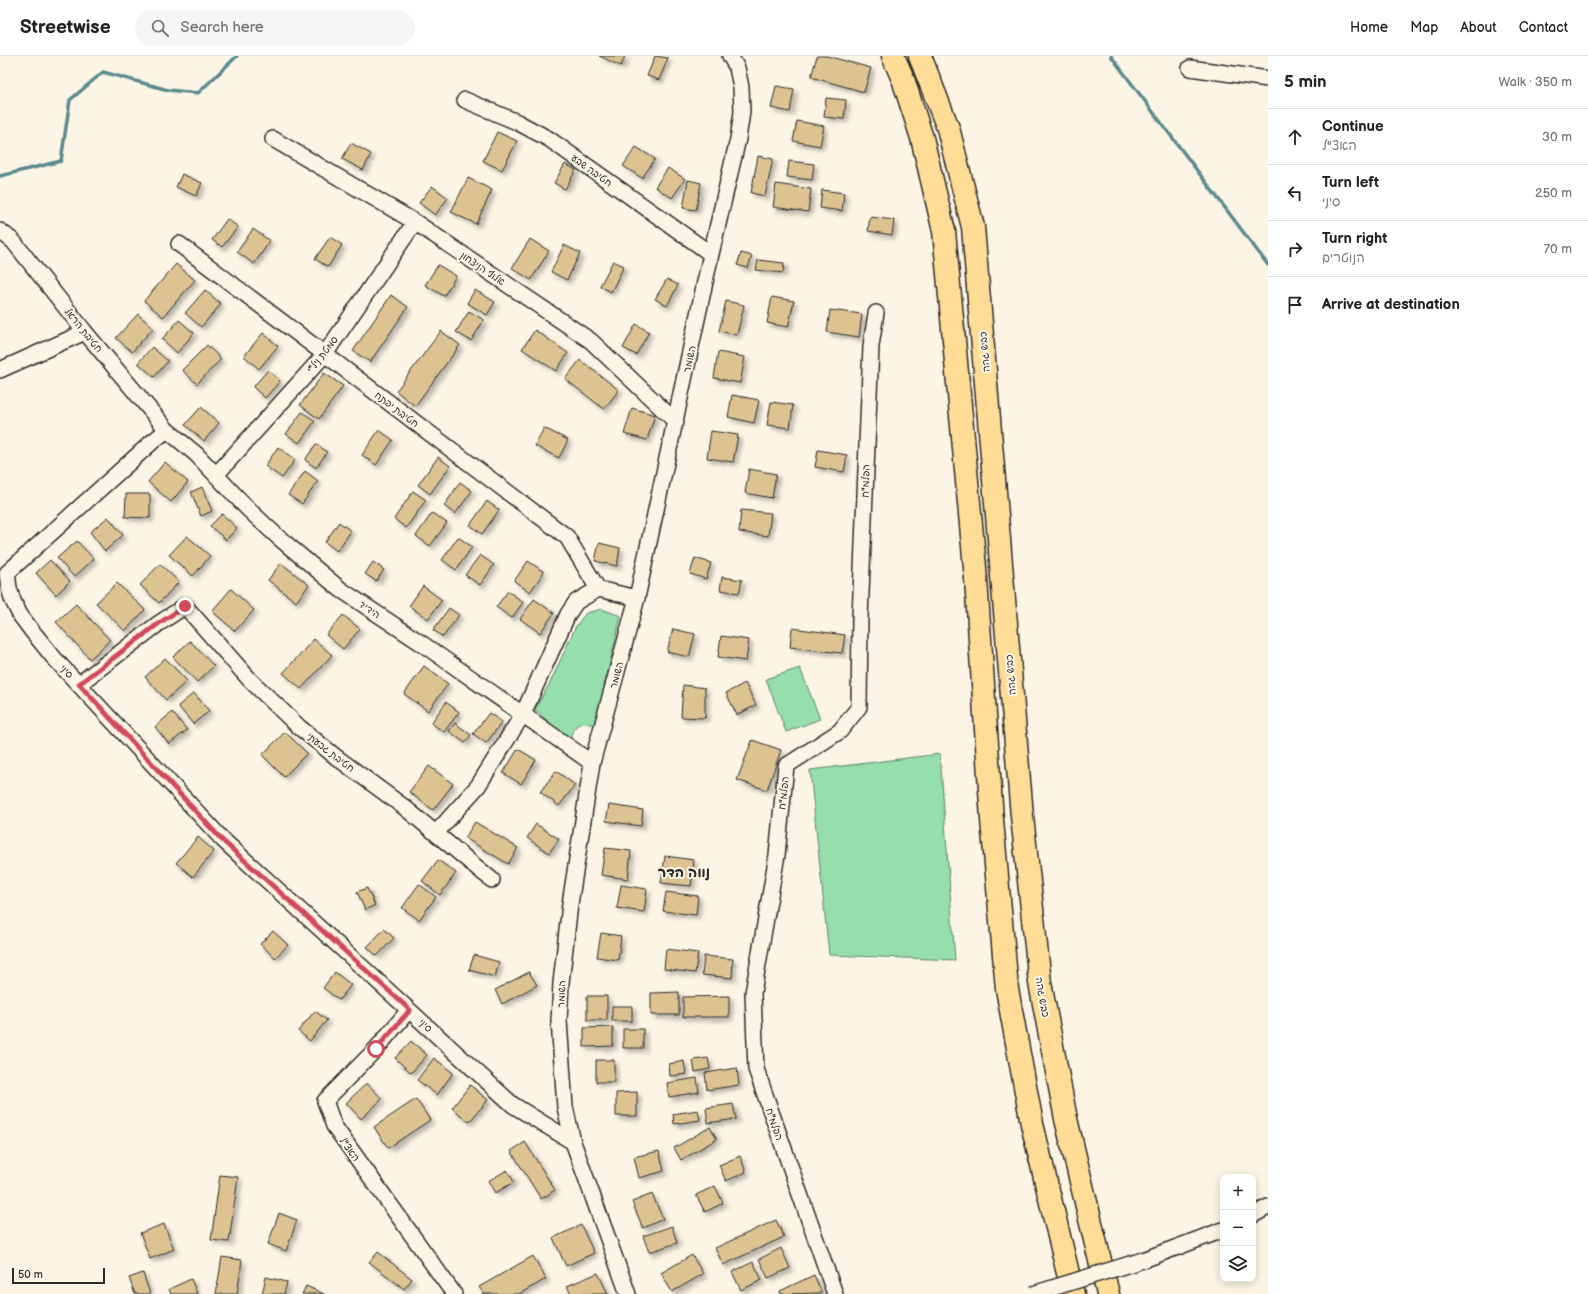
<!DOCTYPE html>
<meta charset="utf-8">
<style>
:root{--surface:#fff;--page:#f6f6f6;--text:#222;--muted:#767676;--line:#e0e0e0}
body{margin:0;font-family:"Balsamiq Sans","Playpen Sans Hebrew",sans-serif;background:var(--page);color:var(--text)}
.controls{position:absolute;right:12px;bottom:12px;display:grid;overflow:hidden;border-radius:8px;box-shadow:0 2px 10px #0003}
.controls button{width:36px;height:36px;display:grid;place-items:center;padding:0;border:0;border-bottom:1px solid var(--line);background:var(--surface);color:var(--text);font:20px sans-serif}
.scale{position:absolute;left:12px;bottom:10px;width:93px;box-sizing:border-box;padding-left:4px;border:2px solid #2b2b2b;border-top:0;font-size:11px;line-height:14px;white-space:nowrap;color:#2b2b2b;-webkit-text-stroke:3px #fcf5e5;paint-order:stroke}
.stop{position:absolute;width:12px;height:12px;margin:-9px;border:3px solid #d1495b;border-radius:50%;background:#fff}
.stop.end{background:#d1495b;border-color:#fff;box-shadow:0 1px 4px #0008}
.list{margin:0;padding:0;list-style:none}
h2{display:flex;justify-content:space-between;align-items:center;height:52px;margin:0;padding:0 16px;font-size:17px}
h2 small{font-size:13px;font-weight:400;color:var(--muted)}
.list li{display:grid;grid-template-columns:26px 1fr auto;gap:12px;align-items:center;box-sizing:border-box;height:56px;padding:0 16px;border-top:1px solid var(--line)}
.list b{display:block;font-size:15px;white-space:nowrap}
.list p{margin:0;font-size:13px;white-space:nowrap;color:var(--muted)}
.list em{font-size:13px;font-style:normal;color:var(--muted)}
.icon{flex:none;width:22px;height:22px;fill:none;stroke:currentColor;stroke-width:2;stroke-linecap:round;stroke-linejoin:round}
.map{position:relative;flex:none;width:1268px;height:1238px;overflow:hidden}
header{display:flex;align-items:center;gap:24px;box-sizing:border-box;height:56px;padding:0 20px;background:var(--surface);border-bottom:1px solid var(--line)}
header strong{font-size:19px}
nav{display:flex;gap:22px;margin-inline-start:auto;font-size:14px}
.search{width:280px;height:36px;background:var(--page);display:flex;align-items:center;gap:10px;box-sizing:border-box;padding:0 14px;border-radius:22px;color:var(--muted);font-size:15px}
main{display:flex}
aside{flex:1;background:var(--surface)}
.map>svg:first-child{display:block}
</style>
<header>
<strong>Streetwise</strong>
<div class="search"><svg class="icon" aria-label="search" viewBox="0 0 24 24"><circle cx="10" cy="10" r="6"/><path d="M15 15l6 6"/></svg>Search here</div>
<nav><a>Home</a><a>Map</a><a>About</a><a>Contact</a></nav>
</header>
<main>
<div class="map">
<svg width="1268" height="1238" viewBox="0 0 1268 1238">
<defs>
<filter id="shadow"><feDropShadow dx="3.5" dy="3.5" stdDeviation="2" flood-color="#0004"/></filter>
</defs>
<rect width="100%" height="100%" fill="#fcf5e5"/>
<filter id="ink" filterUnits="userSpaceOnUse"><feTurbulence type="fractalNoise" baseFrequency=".025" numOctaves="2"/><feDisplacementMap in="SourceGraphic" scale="8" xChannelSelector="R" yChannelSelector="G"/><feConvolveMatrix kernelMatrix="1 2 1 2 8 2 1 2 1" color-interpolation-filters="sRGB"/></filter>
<g filter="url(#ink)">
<path fill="#96deac" stroke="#60846c" d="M602 553 621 560 595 669C578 665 574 668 569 686L535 653 550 627 576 570 586 557Z
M800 612 820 663 786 676 766 623Z
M940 698 955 904 829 899 810 714Z"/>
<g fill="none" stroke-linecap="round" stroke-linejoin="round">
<path stroke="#5a8a8f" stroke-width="3.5" d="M1111 0 1268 209
M0 120 61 105 70 44 103 16 168 34 198 37 237 0"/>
</g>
<path fill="#ddc392" stroke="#2b2b2b" filter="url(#shadow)" d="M599 0H625L621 10Z
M655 0 668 2 659 24 647 20Z
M817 0H827L871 12 864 36 811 21Z
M776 30 794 33 790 56 771 52Z
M826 42 846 44 844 63 824 61Z
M797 65 824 70 820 90 793 85Z
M497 76 517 85 502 114 483 105Z
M351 87 371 98 363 114 342 103Z
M636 91 655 103 642 122 623 110Z
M758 100 773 103 765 140 751 137Z
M789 105 814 108 812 124 787 121Z
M565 108 576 114 565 133 554 127Z
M668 112 685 123 672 142 655 131Z
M182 118 202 127 196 140 176 131Z
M468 122 492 134 476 168 451 156Z
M688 124 701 127 696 154 683 152Z
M776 128 811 133 808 156 773 151Z
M432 130 448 142 435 159 419 147Z
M822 134 844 137 842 155 820 152Z
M870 161 894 164 892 179 868 175Z
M227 163 238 171 222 191 212 184Z
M253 173 270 185 254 208 237 196Z
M330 181 342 189 328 211 315 203Z
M530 183 549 195 531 224 512 212Z
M564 189 580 197 567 224 551 216Z
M741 197 752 200 748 212 737 209Z
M758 204 784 207 783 217 756 214Z
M613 205 624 210 611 236 600 230Z
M176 208 195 224 163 261 144 245Z
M438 209 456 220 444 240 425 229Z
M667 223 678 229 667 250 655 243Z
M205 234 221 248 201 271 185 257Z
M475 234 495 246 487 259 467 247Z
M391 239 408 251 370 306 353 295Z
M772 241 794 245 788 271 767 267Z
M726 245 744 249 737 279 719 275Z
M830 254 862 258 859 281 827 276Z
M469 255 484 264 471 285 456 276Z
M138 258 153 272 132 296 116 282Z
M179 264 194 277 177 297 162 283Z
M636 268 649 276 636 299 623 292Z
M535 274 568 297 556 315 522 293Z
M441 275 460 289 415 350 396 335Z
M263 277 278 290 259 313 244 300Z
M207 289 221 303 197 328 182 314Z
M152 291 168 305 154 321 138 307Z
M718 296 745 301 740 327 714 322Z
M580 304 619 334 604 353 565 323Z
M268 314 280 325 265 342 253 331Z
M324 317 343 330 319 363 300 349Z
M732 339 759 344 754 367 728 361Z
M771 346 793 349 790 372 767 369Z
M201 351 219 367 204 385 185 369Z
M632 352 655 359 647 384 624 378Z
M302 356 315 365 299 387 286 378Z
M544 372 568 384 559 402 535 390Z
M379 374 393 384 376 409 362 399Z
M711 375 738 379 733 406 707 402Z
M316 388 327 396 316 412 305 404Z
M278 391 295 404 282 422 265 410Z
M818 394 847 399 844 416 815 411Z
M438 401 450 410 430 438 418 429Z
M165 406 188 426 171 446 148 426Z
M749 413 776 418 772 442 745 437Z
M305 415 318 425 302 448 288 439Z
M460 426 472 435 455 458 444 450Z
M202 431 212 455 201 460 191 436Z
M413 435 426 444 406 472 394 463Z
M126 438H150V462L125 461Z
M487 445 499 454 482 478 470 469Z
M741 454 771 457 768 480 739 476Z
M432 457 447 467 430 490 416 480Z
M222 458 237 472 226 484 210 470Z
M108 461 123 479 105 495 90 476Z
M339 466 351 475 337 495 325 486Z
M187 480 210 500 193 520 169 499Z
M458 481 472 491 456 514 442 504Z
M77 485 94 503 74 521 57 502Z
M599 487 620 492 617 510 595 505Z
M480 499 494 509 480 529 465 519Z
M695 502 711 507 706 523 690 518Z
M50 504 70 525 56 539 36 517Z
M528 505 544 516 530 536 514 525Z
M373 506 384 514 376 525 365 518Z
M281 507 309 529 296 546 268 524Z
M160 508 179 526 159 547 140 529Z
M722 521 742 524 739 537 720 534Z
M117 527 145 554 125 575 96 547Z
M423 530 442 544 428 563 409 550Z
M231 533 254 554 235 575 212 555Z
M508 535 523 546 512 562 496 551Z
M534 543 554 557 540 577 520 563Z
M76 548 110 584 90 603 56 566Z
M449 552 459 559 443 581 433 574Z
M343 559 360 573 343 593 326 579Z
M792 572 845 579 842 597 790 591Z
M673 573 695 578 689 601 667 596Z
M721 580 749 584 746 605 718 601Z
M314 583 332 599 301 633 283 617Z
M190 585 214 610 197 626 173 601Z
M165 602 187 625 166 644 145 621Z
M424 610 448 628 428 655 404 638Z
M745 627 756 649 737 659 726 637Z
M683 629 705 632V662L681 661Z
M194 637 209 655 193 668 178 650Z
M446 646 459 656 444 676 431 667Z
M172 656 187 674 169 688 155 671Z
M489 657 502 666 486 687 473 678Z
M455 667 471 679 465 687 449 675Z
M285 676 307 697 284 721 262 699Z
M752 684 781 694 767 734 737 724Z
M518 693 536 704 521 728 503 717Z
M429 710 453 728 433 754 409 736Z
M556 715 575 729 559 750 540 736Z
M609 749 643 754 641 770 606 765Z
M475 766 518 792 508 808 465 782Z
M536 768 559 783 549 797 527 782Z
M198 781 214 795 193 821 176 807Z
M605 792 631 795 628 823 601 819Z
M665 800 694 804 691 830 661 827Z
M438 804 456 817 440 839 422 825Z
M419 828 436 841 419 864 402 852Z
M621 829 647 833 644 856 617 852Z
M367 832 375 849 365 854 357 836Z
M666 836 698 840 696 859 663 855Z
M384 873 394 882 377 900 367 891Z
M273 875 288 889 275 902 260 888Z
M601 877 621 880 618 904 597 901Z
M666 893 698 897 695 917 664 913Z
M474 899 499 906 495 921 469 914Z
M704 900 733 903 732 922 702 919Z
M335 916 351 929 339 944 323 932Z
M529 916 537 929 502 948 495 934Z
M679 936V959H651V937Z
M587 940H607V964H587Z
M729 940V961H683V941Z
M612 950H632V965H612Z
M315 955 327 964 310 985 298 975Z
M613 971V990L584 991V972Z
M623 973H643V992H623Z
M411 985 427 999 411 1017 395 1002Z
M434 1002 453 1017 437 1039 417 1024Z
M708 1002 710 1013 695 1016 693 1004Z
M596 1004H614V1026H596Z
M684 1005 686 1018 670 1020 669 1008Z
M737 1012 739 1029 707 1034 705 1017Z
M697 1022 699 1036 669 1041 667 1027Z
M367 1027 382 1043 361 1063 346 1047Z
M470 1029 488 1044 469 1066 452 1052Z
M637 1036V1060H616V1037Z
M416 1043 430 1064 388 1092 374 1071Z
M733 1048 736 1063 708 1067 706 1052Z
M698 1054 700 1064 674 1068 673 1058Z
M710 1071 717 1083 681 1104 674 1092Z
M525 1086 555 1134 541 1143 511 1095Z
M659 1095 664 1115 639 1122 634 1101Z
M740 1100 746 1116 726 1125 719 1109Z
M507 1114 514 1126 495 1137 488 1125Z
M220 1119 238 1121 229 1186 211 1184Z
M715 1130 723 1147 705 1156 696 1139Z
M652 1138 663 1163 643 1172 632 1146Z
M279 1157 297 1164 286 1195 268 1188Z
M776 1164 784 1181 723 1209 715 1192Z
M164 1168 174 1193 150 1203 140 1177Z
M581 1169 594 1197 566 1210 553 1182Z
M672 1170 677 1187 649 1196 643 1180Z
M781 1192 790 1212 768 1222 759 1203Z
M378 1196 412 1223 404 1233 369 1206Z
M692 1199 703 1218 672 1236 661 1217Z
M533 1200 546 1223 519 1238H484L479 1231Z
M222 1201 242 1204 237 1238H216Z
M753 1206 762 1224 741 1234 732 1216Z
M143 1217 150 1238H135L129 1222Z
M598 1217 608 1238H571L567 1230Z
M814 1219 822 1237 781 1238 780 1235Z
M266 1221 287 1226 284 1238H262Z
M191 1223 197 1237 194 1238H171L169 1233Z
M306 1230 324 1238H302Z"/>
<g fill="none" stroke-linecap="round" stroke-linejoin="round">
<defs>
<path id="street" d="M1190 12 1268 23
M465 44 517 66 549 83 711 198
M273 83 415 166 591 285 676 366
M0 175 13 185 85 276 167 374 196 398 248 453 278 481 340 533 424 589 592 707
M179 188 567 481 598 533
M0 314 85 276
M167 374 152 386 7 517 9 532 13 545 20 559 32 575 54 602 223 784 513 1049 573 1086
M216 419 325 298 415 166
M79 628 158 568 185 550 250 624 299 671 336 701 404 751 492 824
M436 777 478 730 523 658 568 558 576 546 598 533 637 542
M409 954 376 993 325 1045 334 1070 454 1238
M1253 1159 1268 1151
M1143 1204 1223 1174
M628 1238 573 1086 565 1051 559 965 561 927 570 848 592 707 637 542 711 198 738 83 742 56 741 31 737 12 730 0
M835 1238 756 1013 753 937 777 799 786 710 840 675 859 651 860 562 871 290 876 257"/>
<path id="highway" d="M893 0 903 23 922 82 944 175 976 523 992 764 1007 933 1032 1068 1073 1238
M920 0 948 72 973 171 1022 760 1040 927 1066 1063 1108 1238"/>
</defs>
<use href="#street" stroke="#2b2b2b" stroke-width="18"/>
<use href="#highway" stroke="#2b2b2b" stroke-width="25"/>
<use href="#street" stroke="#fcf5e5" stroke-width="15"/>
<use href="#highway" stroke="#ffdd96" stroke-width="22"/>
<defs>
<path id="street-bridge" d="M1033 1238 1143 1204"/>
</defs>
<use href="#street-bridge" stroke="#2b2b2b" stroke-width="18" stroke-linecap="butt"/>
<use href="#street-bridge" stroke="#fcf5e5" stroke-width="15"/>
</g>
</g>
<g fill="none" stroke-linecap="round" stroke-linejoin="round" filter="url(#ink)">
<path stroke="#d1495b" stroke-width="5" d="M185 550 158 568 79 628 222 784 410 954 376 993"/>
</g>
<g text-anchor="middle" stroke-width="4" stroke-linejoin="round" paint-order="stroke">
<g font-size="10" fill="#2b2b2b" stroke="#fcf5e5">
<text transform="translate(592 114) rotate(36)" y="4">חטיבה שבע</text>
<text transform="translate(483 212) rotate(34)" y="4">אלוף הניצחון</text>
<text transform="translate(84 274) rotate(51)" y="4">חטיבת הראל</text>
<text transform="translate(984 296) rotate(-95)" y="4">כביש גהה</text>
<text transform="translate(322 298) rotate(-52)" y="4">סמטת ניל"י</text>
<text transform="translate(689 303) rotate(-78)" y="4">השומר</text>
<text transform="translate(397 353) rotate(37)" y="4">חטיבת יפתח</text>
<text transform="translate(865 425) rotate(-88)" y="4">הפלמ"ח</text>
<text transform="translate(370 553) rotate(34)" y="4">הידיד</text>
<text transform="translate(67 615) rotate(46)" y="4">סיני</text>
<text transform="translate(616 619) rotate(-75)" y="4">השומר</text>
<text transform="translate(1010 619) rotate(-95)" y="4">כביש גהה</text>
<text transform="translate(331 696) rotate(38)" y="4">חטיבת גבעתי</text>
<text transform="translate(783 737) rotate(-84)" y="4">הפלמ"ח</text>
<text transform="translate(561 938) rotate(-87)" y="4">השומר</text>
<text transform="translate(1043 941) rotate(80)" y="4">כביש גהה</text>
<text transform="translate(426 969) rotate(42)" y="4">סיני</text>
<text transform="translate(775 1068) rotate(71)" y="4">הפלמ"ח</text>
<text transform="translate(350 1093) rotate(54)" y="4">האצ"ל</text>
</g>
<g font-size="14" font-weight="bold" fill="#2b2b2b" stroke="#fcf5e5">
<text x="684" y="821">נווה הדר</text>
</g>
</g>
</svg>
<div class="controls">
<button>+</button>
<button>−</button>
<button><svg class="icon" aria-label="layers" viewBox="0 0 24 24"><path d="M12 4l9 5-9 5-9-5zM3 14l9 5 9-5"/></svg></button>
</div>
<div class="scale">50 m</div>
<div class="stop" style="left:376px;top:993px"></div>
<div class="stop end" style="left:185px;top:550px"></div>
</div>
<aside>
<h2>5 min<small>Walk · 350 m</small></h2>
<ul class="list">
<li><svg class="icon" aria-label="ahead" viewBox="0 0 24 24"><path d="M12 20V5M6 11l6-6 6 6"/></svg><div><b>Continue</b><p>האצ&quot;ל</p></div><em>30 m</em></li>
<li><svg class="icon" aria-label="left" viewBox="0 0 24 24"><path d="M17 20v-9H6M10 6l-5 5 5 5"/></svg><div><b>Turn left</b><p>סיני</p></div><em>250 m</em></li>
<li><svg class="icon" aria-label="right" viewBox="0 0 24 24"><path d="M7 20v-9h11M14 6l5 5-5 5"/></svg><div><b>Turn right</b><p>הנוטרים</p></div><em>70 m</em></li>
<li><svg class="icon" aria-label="arrive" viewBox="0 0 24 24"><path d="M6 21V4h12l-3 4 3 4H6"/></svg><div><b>Arrive at destination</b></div></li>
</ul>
</aside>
</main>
